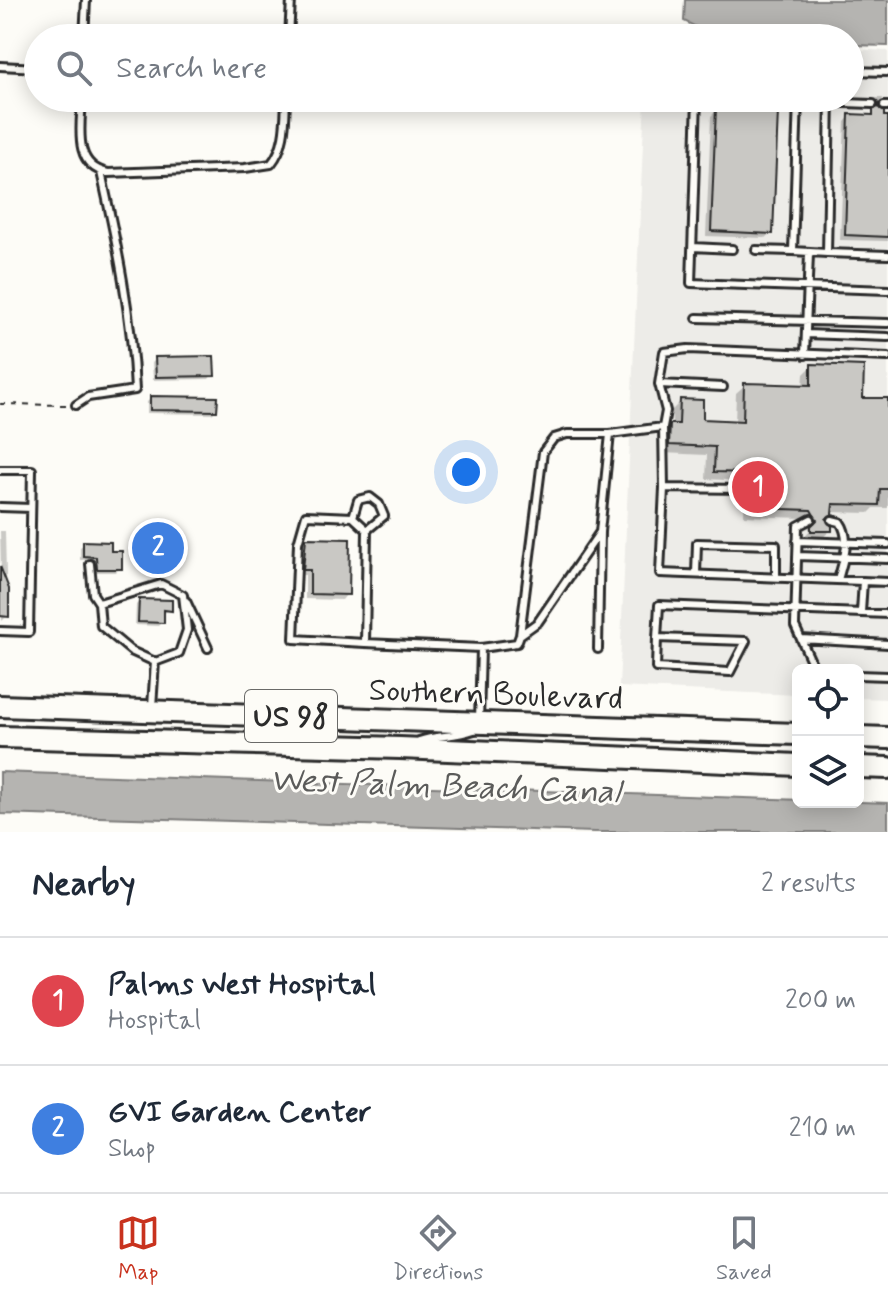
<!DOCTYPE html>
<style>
:root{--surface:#fff;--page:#f6f6f7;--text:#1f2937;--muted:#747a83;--line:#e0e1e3;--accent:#c8321e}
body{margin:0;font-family:Mynerve,sans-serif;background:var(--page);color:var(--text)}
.controls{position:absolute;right:24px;bottom:24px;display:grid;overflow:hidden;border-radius:12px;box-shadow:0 4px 20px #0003}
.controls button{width:72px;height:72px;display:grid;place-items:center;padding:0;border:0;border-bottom:2px solid var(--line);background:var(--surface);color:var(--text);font:40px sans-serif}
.you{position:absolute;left:466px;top:472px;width:28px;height:28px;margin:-20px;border:6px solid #fff;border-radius:50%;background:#1a73e8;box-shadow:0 0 0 12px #1a73e833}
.badge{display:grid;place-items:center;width:52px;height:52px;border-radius:50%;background:var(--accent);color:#fff;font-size:26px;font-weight:700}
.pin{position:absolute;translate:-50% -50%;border:4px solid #fff;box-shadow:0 2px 8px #0006}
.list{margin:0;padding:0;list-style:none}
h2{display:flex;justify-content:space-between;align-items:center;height:104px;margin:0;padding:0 32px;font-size:34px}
h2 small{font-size:26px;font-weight:400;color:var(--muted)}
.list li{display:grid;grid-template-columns:52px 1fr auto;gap:24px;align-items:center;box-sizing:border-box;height:128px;padding:0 32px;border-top:2px solid var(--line)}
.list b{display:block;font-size:30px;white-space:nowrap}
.list p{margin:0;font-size:26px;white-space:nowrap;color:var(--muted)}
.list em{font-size:26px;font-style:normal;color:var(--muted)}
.icon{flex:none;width:44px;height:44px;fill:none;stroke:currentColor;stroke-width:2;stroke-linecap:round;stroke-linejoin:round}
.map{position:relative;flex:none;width:888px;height:832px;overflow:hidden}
.search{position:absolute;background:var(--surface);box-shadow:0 4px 20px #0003;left:24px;right:24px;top:24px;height:88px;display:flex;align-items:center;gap:20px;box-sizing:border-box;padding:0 28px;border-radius:44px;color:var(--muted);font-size:30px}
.sheet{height:360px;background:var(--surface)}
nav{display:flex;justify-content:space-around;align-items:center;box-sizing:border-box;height:112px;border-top:2px solid var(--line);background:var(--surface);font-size:22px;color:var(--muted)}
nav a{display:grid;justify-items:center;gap:4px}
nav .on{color:var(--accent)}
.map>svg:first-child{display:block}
</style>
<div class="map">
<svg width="888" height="832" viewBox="0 0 888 832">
<rect width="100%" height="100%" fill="#fdfcf7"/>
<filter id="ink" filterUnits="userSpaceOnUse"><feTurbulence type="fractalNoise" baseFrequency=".0125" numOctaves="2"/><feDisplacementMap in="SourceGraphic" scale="16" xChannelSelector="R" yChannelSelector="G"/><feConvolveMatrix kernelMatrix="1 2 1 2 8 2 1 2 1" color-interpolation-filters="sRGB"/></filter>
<g filter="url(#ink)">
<path fill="#edece8" d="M850 49 888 51V699L858 698V670H798V695L619 687 645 98H850Z"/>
<path fill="#b5b4b1" stroke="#7e7d7b" stroke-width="2" d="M685 0H888V46L850 45V38H718L684 21Z
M0 772 888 803V832H595L0 814Z"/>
<path fill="#0003" d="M874 98H883V99L876 104 872 101Z
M717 110 771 233 765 238 706 236 711 116Z
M874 112 882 117 888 118V241L840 240 845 122 850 116 869 117Z
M156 359 212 375 209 379 153 380 152 363Z
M812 366 861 399H888V508H874L869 513 831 512 824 520 830 531 821 539 803 538 810 530 803 518 744 516 745 481 706 479 707 455 662 453V434L672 425V410L681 401 700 421 735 423 736 393 745 385 803 387 804 374Z
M151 398 216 410 212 414 147 413V402Z
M0 531H5L7 616 2 621Z
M306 540 347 594 342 600 305 599V575H298L301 546Z
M84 544 109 553 120 568 116 572H93L92 560H80V547Z
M139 601 170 610 162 614V622L158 626 135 625 136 605Z"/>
<path fill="#c9c8c4" stroke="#2b2b2b" stroke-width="2" d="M878 107 884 112V116H888V237L845 235 849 114 873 115V110Z
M716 108 778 111 773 234 711 231Z
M214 356 215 376 156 377 155 357Z
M811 364 864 366 863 398H888V489H880L879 505 833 504 832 514 826 519 832 526V531H811V526L817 520 811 510 752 508 753 473 714 472 715 447 669 445 670 424H679L680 399 703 400V419L743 421 744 383 811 385Z
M150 396 218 397 217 411 150 410Z
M306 538 350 539 349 595 310 594V570H303Z
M83 541 111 542V551H122V569H97L96 557 83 556Z
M0 566 9 589V617L0 616Z
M139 599 172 600V611L164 610V623L138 622Z"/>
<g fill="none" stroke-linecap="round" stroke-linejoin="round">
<defs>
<path id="lane" d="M84 38 86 0
M289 38 291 0
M0 66 38 68
M850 71 888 72
M82 98C81 126 72 166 108 173L245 168 271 164C286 146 285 121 286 98
M697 98 691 283 888 290
M702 98 873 104
M798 98 793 251 827 253 830 98
M884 106H888
M693 247 732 249
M756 250 793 251
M827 253 888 255
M697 318 888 323
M806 334 888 337
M805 355 809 254
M659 384 666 411 663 427 664 488 743 489
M723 387 659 384 664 352 688 349 888 357
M76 405 88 397 135 390C132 316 117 244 101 172
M0 470H32L29 632 0 631
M664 488 660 573 888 582
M0 507 31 508
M353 517 358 500 370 497 379 504 384 516 367 530
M811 519 798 526 795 626 815 670
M832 520 840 522C852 539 843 561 838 580
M797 541 888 544
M797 556 888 559
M90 564 93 594 99 603
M696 574 697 543 776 545V577
M186 601 208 648
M861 612 863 581
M520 635 538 622 600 532 610 434
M657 638 656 668 730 672 746 641 657 638 659 605 888 614
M801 639 888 644
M365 643 294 639 298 543 306 515 353 517 367 530 365 643 481 648 479 721
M481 648 517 643 520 635 543 452 554 438 567 434H610L663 427
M598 649 600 532
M858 675 888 676
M152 707 155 662 179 653 187 630 183 595 161 584 99 603 101 626 131 651 155 662
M419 741C437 735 455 737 474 730"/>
<path id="highway" d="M0 706 798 734
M0 737 400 748 798 765
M858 737 888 738
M858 767 888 768"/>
</defs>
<use href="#lane" stroke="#2b2b2b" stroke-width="12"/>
<use href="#highway" stroke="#2b2b2b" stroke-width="26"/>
<path stroke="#2b2b2b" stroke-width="2" stroke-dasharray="6 6" stroke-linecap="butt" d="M0 404 67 405"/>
<use href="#lane" stroke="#fdfcf7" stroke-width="6"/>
<use href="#highway" stroke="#fdfcf7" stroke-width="20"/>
</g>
</g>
<g text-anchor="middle" stroke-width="6" stroke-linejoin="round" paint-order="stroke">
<rect fill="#fdfcf7" stroke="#6a6a68" stroke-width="2" x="245" y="690" width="92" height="52" rx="6"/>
<g font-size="30" font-weight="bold" fill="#2b2b2b">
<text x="291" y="726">US 98</text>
</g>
<g font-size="32" fill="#2b2b2b" stroke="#fdfcf7">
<text transform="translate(496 693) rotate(2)" y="11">Southern Boulevard</text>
</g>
<g font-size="34" font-style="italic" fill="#5b5b5a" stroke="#fdfcf7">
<text transform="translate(445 784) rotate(2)" y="12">West Palm Beach Canal</text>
</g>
</g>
</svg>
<div class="controls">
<button><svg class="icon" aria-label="locate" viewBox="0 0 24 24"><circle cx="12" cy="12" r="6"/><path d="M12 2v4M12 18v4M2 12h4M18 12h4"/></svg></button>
<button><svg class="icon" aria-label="layers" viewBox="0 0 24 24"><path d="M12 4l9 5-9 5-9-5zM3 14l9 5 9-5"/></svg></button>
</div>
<div class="you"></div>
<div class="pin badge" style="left:758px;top:487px;background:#e0444e">1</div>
<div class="pin badge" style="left:158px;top:548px;background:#3f7fe0">2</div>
<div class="search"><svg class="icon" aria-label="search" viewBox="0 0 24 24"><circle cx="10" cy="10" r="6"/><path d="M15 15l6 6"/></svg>Search here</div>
</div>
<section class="sheet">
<h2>Nearby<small>2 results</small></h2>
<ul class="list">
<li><span class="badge" style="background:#e0444e">1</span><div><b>Palms West Hospital</b><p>Hospital</p></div><em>200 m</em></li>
<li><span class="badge" style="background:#3f7fe0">2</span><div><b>GVI Garden Center</b><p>Shop</p></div><em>210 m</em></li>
</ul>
</section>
<nav>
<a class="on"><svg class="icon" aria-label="map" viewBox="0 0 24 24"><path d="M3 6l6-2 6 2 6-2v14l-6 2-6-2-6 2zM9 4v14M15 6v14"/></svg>Map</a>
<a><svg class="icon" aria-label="directions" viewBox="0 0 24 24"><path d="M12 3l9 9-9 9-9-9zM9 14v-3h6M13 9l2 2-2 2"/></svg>Directions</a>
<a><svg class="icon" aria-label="saved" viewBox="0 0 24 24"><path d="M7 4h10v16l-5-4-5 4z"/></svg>Saved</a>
</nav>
